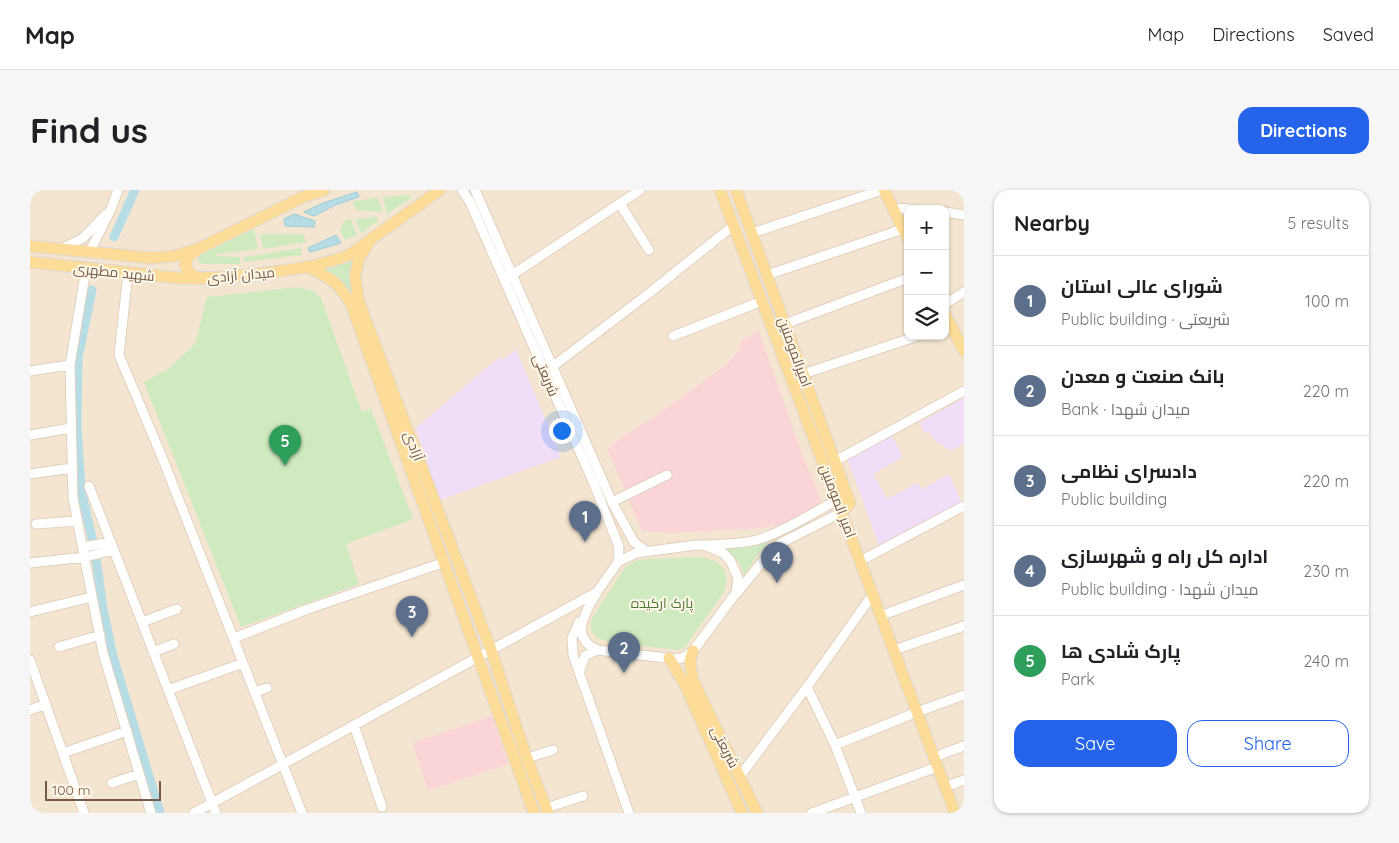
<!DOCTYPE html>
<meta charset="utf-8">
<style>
:root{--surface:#fff;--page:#f6f6f6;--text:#202124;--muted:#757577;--line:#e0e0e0;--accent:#2563eb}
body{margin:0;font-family:Quicksand,Cairo,sans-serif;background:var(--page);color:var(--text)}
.controls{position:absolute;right:15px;top:15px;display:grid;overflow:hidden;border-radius:10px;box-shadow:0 1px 4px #0004}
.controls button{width:45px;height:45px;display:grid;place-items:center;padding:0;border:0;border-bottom:1px solid var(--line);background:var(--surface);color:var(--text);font:25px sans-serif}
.scale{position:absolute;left:15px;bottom:12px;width:116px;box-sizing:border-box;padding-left:5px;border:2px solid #745a48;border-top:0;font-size:14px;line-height:18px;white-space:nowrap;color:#745a48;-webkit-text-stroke:4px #fff7e8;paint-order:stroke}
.you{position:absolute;left:531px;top:240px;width:18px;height:18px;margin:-12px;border:4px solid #fff;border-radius:50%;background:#1a73e8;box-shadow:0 0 0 8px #1a73e833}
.badge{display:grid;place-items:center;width:32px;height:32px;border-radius:50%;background:var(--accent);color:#fff;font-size:16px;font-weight:700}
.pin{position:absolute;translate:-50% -41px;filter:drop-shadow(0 1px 2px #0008)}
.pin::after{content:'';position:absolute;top:26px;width:18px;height:15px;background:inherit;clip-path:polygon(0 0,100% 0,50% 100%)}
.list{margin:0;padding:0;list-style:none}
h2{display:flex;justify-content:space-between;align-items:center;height:65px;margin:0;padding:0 20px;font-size:21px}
h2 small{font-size:16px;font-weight:400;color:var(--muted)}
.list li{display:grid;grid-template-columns:32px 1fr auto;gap:15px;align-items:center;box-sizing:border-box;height:90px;padding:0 20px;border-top:1px solid var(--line)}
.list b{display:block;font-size:19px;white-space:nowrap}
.list p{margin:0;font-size:16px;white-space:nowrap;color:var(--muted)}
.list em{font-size:16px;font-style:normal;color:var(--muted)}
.actions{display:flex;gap:10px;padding:15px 20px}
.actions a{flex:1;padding:11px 0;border:1px solid var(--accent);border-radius:15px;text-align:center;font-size:18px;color:var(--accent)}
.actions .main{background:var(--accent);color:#fff}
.icon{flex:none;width:28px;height:28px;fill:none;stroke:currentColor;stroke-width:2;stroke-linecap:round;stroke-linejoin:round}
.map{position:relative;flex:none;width:934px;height:623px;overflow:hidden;border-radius:15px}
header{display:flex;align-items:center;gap:30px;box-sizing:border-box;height:70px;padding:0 25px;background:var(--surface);border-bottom:1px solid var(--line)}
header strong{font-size:24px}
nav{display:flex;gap:28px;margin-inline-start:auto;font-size:18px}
.intro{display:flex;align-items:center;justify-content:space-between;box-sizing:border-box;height:120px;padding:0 30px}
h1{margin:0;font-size:35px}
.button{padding:12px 22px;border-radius:15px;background:var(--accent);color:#fff;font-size:18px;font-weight:700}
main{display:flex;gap:30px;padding:0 30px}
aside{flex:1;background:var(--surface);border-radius:15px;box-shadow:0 1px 4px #0004}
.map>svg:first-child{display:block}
</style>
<header>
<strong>Map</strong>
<nav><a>Map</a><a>Directions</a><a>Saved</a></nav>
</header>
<div class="intro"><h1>Find us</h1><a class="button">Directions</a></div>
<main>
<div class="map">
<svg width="934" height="623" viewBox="0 0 934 623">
<rect width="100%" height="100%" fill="#fdf3e1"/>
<path fill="#f4e5d0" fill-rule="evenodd" d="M0 0H934V623H0ZM878 19H915V146H878Z"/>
<path fill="#f0def9" d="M486 159 531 267 410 310 386 238 468 168 474 169Z
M934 208V254L922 260 915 258 911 252 908 254 899 242 895 243 889 233Z
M861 244 873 267 843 284 857 309 888 293 892 299 919 284 932 313 849 355 817 268Z"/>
<path fill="#fbd4d7" d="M729 141 770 259 792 313 752 334 731 338 639 343 612 341 577 259 595 245 627 225 697 174 709 159 711 151Z
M462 526 478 574 398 601 382 553Z"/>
<path fill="#cfeac0" d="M381 5V8L357 24 353 7Z
M347 7 353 22 326 20 322 12Z
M347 27 348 31 331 43 325 29Z
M318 29H321L327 45 315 50 310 41 313 33Z
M224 39 228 59 187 64 186 66 210 67V74H172L167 70 171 64Z
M230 44H273L277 52 233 59Z
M271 57 272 65 214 72V67L264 59Z
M324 69C318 82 320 93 323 107 315 94 307 87 293 80L316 73Z
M269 97 284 101 291 108 332 222 341 219 383 329 316 354 329 394 211 437 114 192 139 178 165 154 177 107Z
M744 347 728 364 714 385 709 372 695 359 724 356Z
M671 367C691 371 702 381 694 402L654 458 648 460 580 452C566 449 558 444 562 428L596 376 608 370 616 369Z"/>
<path fill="#b6dde6" stroke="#9cccd8" d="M327 2 329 7 305 15 284 26 274 22 293 13Z
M264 24 285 31 284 37 255 36 254 29Z
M306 45 311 53 280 62 278 58Z"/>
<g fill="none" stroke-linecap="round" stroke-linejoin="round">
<path stroke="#b6dde6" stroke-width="9" d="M84 47 105 0
M62 100 48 168 47 236 51 301 65 360
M66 368 73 419 83 466 130 623"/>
<defs>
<path id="minor" d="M432 0 440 12 564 294 589 357 588 372
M445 0 582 312 604 352 616 361
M590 14 619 60
M862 18 881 19
M915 22 934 25
M722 43 852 0
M31 59 53 48 76 24
M59 63 81 19 88 0
M56 79 40 175 43 308 73 463 121 623
M98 83 89 165 132 267 272 623
M737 85 873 39
M479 87 610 0
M915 114 934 102
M755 134 878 88
M643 146 732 111
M522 177 618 104 704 35
M0 181 40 175
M773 184 888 146
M0 245 41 238
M805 271 934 201
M0 284 42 278
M59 296 186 623
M582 312 637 285
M6 334 47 331
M677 355C694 354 711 354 727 350 755 341 781 324 807 310
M53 357 81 352
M830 371 934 316
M0 373 55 367 84 360
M707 403 732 372 751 353 812 322
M0 422 62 407
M850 426 934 395
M112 432 147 419
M549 432 542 448 543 465 599 623
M204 448 278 419 415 372
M29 457 70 445
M864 460 934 436
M123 462 144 454
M0 470 54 623
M549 483 555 466 567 460
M777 497 805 555 831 623
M138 500 213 473
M225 502 237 498
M0 520 16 514
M324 535 352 617
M805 555 887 522 934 505
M33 563 97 541
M904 567 934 556
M497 568 523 560
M710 586 777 497 843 404
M82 593 109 584
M915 597 934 590
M516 618 553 606
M164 623 567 402 588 372 606 363 666 355H674L693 363 700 370 708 388 706 403 663 461 652 468 646 469 567 460C538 446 556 422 567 402
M782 623 907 577"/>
<path id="major" d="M690 0 925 623
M706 0 820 313 812 322
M854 0 878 49
M339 52 329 69 325 86 329 112 461 460 496 566 518 623
M0 56 121 68 145 66 164 60
M0 72 148 88C180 89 212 86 244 82 270 78 294 75 319 65L410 0
M277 77C301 88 308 92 321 114L504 623
M169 89 159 82 155 75 158 67 168 59 273 7 294 0
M915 124 934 161
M663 461 660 471 663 490 727 623
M639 468 655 495 712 623"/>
</defs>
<use href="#minor" stroke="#e1d0bd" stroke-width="11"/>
<use href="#major" stroke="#ded7d3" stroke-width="13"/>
<use href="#minor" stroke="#fff" stroke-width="9"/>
<use href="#major" stroke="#fddc98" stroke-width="11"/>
</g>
<g text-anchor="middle" stroke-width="4" stroke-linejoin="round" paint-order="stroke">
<g font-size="14" fill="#745a48" stroke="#fff7e8">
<text transform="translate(84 82) rotate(6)" y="5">شهید مطهری</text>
<text transform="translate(211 85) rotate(-5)" y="5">میدان آزادی</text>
<text transform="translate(765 162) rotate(70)" y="5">امیرالمومنین</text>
<text transform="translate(516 185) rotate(67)" y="5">شریعتی</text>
<text transform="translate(384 256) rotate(69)" y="5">آزادی</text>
<text transform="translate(808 311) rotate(69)" y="5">امیر المومنین</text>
<text transform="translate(695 557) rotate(63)" y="5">شریعتی</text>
</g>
<g font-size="14" fill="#4e7a40" stroke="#fff7e8">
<text x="632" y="418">پارک ارکیده</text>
</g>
</g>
</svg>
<div class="controls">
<button>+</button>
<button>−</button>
<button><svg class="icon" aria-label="layers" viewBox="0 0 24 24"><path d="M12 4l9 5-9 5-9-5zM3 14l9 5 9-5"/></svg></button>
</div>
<div class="scale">100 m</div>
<div class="you"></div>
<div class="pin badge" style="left:555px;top:352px;background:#5c6f8a">1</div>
<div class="pin badge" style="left:594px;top:483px;background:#5c6f8a">2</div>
<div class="pin badge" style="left:382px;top:447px;background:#5c6f8a">3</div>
<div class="pin badge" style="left:747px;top:393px;background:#5c6f8a">4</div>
<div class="pin badge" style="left:255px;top:276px;background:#2e9e5b">5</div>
</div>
<aside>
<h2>Nearby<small>5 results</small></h2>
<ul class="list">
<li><span class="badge" style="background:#5c6f8a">1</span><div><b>شورای عالی استان</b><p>Public building · شریعتی</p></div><em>100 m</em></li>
<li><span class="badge" style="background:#5c6f8a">2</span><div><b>بانک صنعت و معدن</b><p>Bank · میدان شهدا</p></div><em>220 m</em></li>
<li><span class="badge" style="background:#5c6f8a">3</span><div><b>دادسرای نظامی</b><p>Public building</p></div><em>220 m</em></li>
<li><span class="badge" style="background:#5c6f8a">4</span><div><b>اداره کل راه و شهرسازی</b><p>Public building · میدان شهدا</p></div><em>230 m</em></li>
<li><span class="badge" style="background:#2e9e5b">5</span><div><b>پارک شادی ها</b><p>Park</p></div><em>240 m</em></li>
</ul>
<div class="actions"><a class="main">Save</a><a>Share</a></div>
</aside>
</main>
